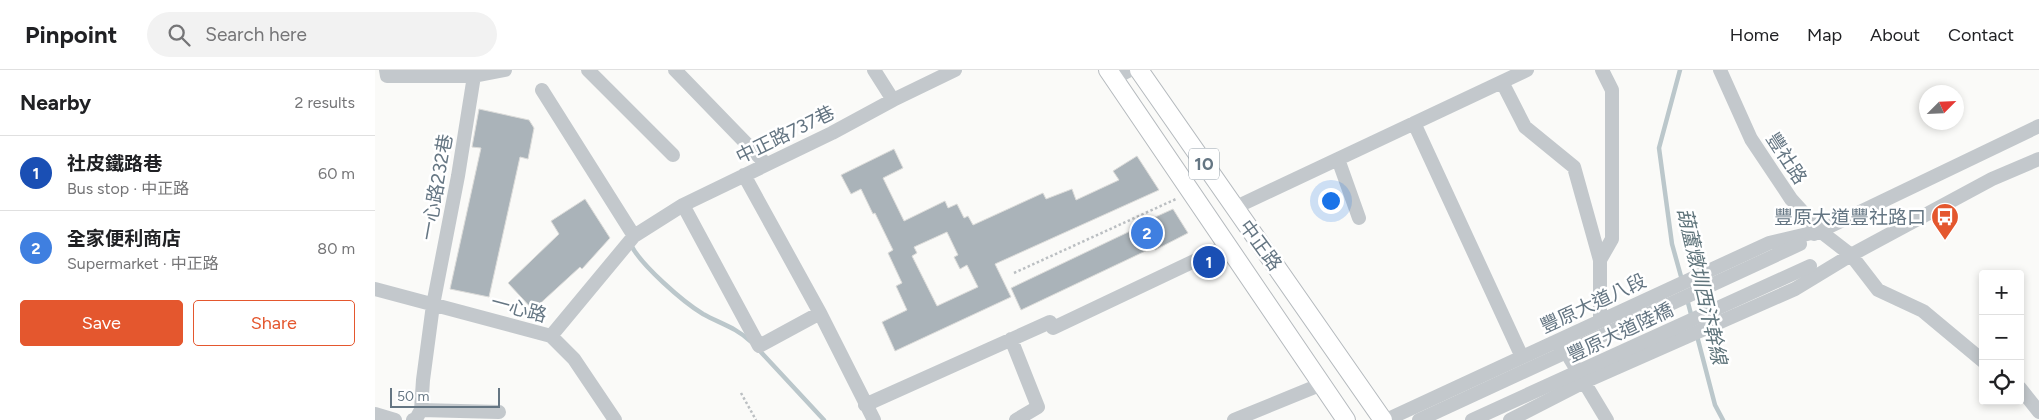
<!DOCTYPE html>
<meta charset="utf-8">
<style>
:root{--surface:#fff;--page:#f2f2f2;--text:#202124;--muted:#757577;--line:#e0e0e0;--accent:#e4572e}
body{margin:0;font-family:Figtree,"Noto Sans TC",sans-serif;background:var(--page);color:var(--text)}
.controls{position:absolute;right:15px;bottom:15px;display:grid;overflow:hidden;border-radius:5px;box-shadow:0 2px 8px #0003}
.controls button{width:45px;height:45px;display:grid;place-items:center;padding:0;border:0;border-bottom:1px solid var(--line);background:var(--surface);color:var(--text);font:25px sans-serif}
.compass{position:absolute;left:1544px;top:15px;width:45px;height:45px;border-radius:50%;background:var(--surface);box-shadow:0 2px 8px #0003;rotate:66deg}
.scale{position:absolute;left:15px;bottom:12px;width:110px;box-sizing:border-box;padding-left:5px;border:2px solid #657683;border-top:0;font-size:14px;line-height:18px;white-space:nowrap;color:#657683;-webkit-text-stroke:4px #fff;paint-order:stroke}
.you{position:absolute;left:955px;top:130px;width:18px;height:18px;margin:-12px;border:4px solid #fff;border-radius:50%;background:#1a73e8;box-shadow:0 0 0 8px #1a73e833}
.badge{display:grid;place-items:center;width:32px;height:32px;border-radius:50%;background:var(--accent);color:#fff;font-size:16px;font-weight:700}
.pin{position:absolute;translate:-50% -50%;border:2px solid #fff;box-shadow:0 1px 5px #0006}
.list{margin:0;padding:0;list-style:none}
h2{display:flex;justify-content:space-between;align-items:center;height:65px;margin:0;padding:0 20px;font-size:21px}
h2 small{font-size:16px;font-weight:400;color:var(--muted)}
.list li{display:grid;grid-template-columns:32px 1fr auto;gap:15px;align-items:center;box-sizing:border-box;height:75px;padding:0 20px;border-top:1px solid var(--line)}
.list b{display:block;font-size:19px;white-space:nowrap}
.list p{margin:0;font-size:16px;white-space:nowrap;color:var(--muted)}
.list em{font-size:16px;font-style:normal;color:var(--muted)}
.actions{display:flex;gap:10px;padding:15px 20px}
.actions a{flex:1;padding:11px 0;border:1px solid var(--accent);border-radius:5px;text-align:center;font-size:18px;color:var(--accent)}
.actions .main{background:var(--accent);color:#fff}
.icon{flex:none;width:28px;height:28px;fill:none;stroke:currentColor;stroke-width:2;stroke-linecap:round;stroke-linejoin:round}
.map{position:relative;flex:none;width:1664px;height:350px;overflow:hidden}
header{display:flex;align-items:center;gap:30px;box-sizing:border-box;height:70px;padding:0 25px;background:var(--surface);border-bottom:1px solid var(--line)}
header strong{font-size:24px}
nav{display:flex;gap:28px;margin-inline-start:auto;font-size:18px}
.search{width:350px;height:45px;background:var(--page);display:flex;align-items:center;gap:12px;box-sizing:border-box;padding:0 18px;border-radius:28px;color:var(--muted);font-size:19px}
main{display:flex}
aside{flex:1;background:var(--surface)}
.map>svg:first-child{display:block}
</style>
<header>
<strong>Pinpoint</strong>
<div class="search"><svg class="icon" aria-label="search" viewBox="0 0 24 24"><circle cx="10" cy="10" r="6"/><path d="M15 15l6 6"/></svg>Search here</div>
<nav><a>Home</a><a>Map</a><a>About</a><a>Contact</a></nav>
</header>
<main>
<aside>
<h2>Nearby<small>2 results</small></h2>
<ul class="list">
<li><span class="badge" style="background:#1a4fb4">1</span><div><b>社皮鐵路巷</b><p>Bus stop · 中正路</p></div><em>60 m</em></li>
<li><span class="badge" style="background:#3f7fe0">2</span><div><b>全家便利商店</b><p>Supermarket · 中正路</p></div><em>80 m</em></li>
</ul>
<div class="actions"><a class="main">Save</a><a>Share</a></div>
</aside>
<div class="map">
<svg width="1664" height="350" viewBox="0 0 1664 350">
<rect width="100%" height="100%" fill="#fafaf8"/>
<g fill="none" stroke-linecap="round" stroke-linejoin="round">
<path stroke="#bbc7cb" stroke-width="4.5" d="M1305 0 1284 78 1297 174 1307 210
M256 175C266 195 308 232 328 244 344 253 362 258 375 271
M1312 229 1317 248
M1322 266 1340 335 1348 350
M384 280 449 350"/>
</g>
<path fill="#aab3b9" stroke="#dcdcda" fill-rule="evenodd" d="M104 39 154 50 159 58 153 89 145 87 114 227 75 219 106 78 97 77Z
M519 79 528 98 508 108 529 151 570 131 573 138 582 134 589 148 593 146 598 155 668 123 671 129 697 119 701 130 744 110 738 101 762 86 784 120 620 194 636 227 520 281 507 252 532 240 521 216 527 213 513 183 518 180 500 143 498 144 486 119 476 124 466 105ZM572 162 583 185 579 187 585 199 592 195 603 217 562 236 537 186 542 183 539 177Z
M210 129 235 168 207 199 205 197 158 240 133 213 184 164 176 151Z
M798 139 813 163 780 180 779 177 646 240 636 218 768 155 767 153Z"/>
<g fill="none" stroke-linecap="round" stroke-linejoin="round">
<defs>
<path id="major" d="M733 0 971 350
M764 0 1008 350"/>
</defs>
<use href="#major" stroke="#b5babe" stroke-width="20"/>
<path stroke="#bbbfc2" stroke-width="2.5" stroke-dasharray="2.5 2.5" stroke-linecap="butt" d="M639 203 801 129
M366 323 381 350"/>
<path stroke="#c3c8cc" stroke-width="14" d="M11 0 12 6H99L130 0
M213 0 298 85
M300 0 391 94
M499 0 518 30
M1345 0 1376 69 1416 129 1445 161 1476 185 1503 220 1548 241 1608 291
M739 8 755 0
M1127 12 1150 57 1199 97 1225 190V250
M167 20 259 166
M1039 53 1147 287
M963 89 984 148
M369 105 445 243 499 350
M308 135 384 276 445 243
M859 138 1152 0
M1439 164 1664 56
M1225 190 1237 169V20L1227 0
M0 219 176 266 199 289 240 350
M176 266 259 166 308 135 457 63 518 30 580 0
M636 269 663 337 641 350
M1185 272 1232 350
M1645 318 1664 342
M490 335 675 252 678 258 853 175
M46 340 124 342
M0 344 20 350
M38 350 41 349 46 340 48 310 58 235 83 106 99 6
M859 350 947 314
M1011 350 1394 173 1445 161
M1135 350 1209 312 1420 219 1476 185 1617 109 1664 89"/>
<use href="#major" stroke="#fff" stroke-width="18"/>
<path stroke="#c3c8cc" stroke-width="14" d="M1044 350 1425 174
M1097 350 1435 196"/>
</g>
<defs>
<symbol id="bus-pin" viewBox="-11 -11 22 30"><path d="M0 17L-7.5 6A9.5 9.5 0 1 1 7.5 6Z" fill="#e4572e" stroke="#fff"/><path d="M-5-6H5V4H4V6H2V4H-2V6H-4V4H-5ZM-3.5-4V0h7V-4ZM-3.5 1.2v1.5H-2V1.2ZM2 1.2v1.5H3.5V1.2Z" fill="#fff"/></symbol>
</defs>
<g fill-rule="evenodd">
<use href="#bus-pin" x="1554" y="131" width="32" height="43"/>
</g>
<g text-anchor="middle" stroke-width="5" stroke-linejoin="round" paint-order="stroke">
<rect fill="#fff" stroke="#939fa8" stroke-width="1" x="814" y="78.5" width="30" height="31" rx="4"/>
<g font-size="18" font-weight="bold" fill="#657683">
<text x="829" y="100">10</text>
</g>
<g font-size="19" fill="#657683" stroke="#fff">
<text transform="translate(410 64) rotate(-26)" y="7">中正路737巷</text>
<text transform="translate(1412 88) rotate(57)" y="7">豐社路</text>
<text transform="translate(61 117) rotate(-80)" y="7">一心路232巷</text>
<text transform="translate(886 175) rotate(54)" y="7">中正路</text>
<text transform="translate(1218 233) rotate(-25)" y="7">豐原大道八段</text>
<text transform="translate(144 238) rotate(15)" y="7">一心路</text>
<text transform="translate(1245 262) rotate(-25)" y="7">豐原大道陸橋</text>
</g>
<g font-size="19" fill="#657683" stroke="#fff" text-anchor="end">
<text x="1551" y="154">豐原大道豐社路口</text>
</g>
<g font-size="20" font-style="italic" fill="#60757c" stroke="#fff">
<text transform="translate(1327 216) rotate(77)" y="7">葫蘆燉圳西汴幹線</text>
</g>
</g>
</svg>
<div class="controls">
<button>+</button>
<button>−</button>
<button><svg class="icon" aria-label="locate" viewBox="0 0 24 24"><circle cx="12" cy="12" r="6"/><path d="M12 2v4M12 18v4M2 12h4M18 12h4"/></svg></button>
</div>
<svg class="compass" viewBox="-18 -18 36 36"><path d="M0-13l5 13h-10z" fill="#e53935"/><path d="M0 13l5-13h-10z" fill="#757577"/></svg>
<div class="scale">50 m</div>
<div class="you"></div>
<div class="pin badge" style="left:834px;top:192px;background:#1a4fb4">1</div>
<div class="pin badge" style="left:772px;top:163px;background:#3f7fe0">2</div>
</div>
</main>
